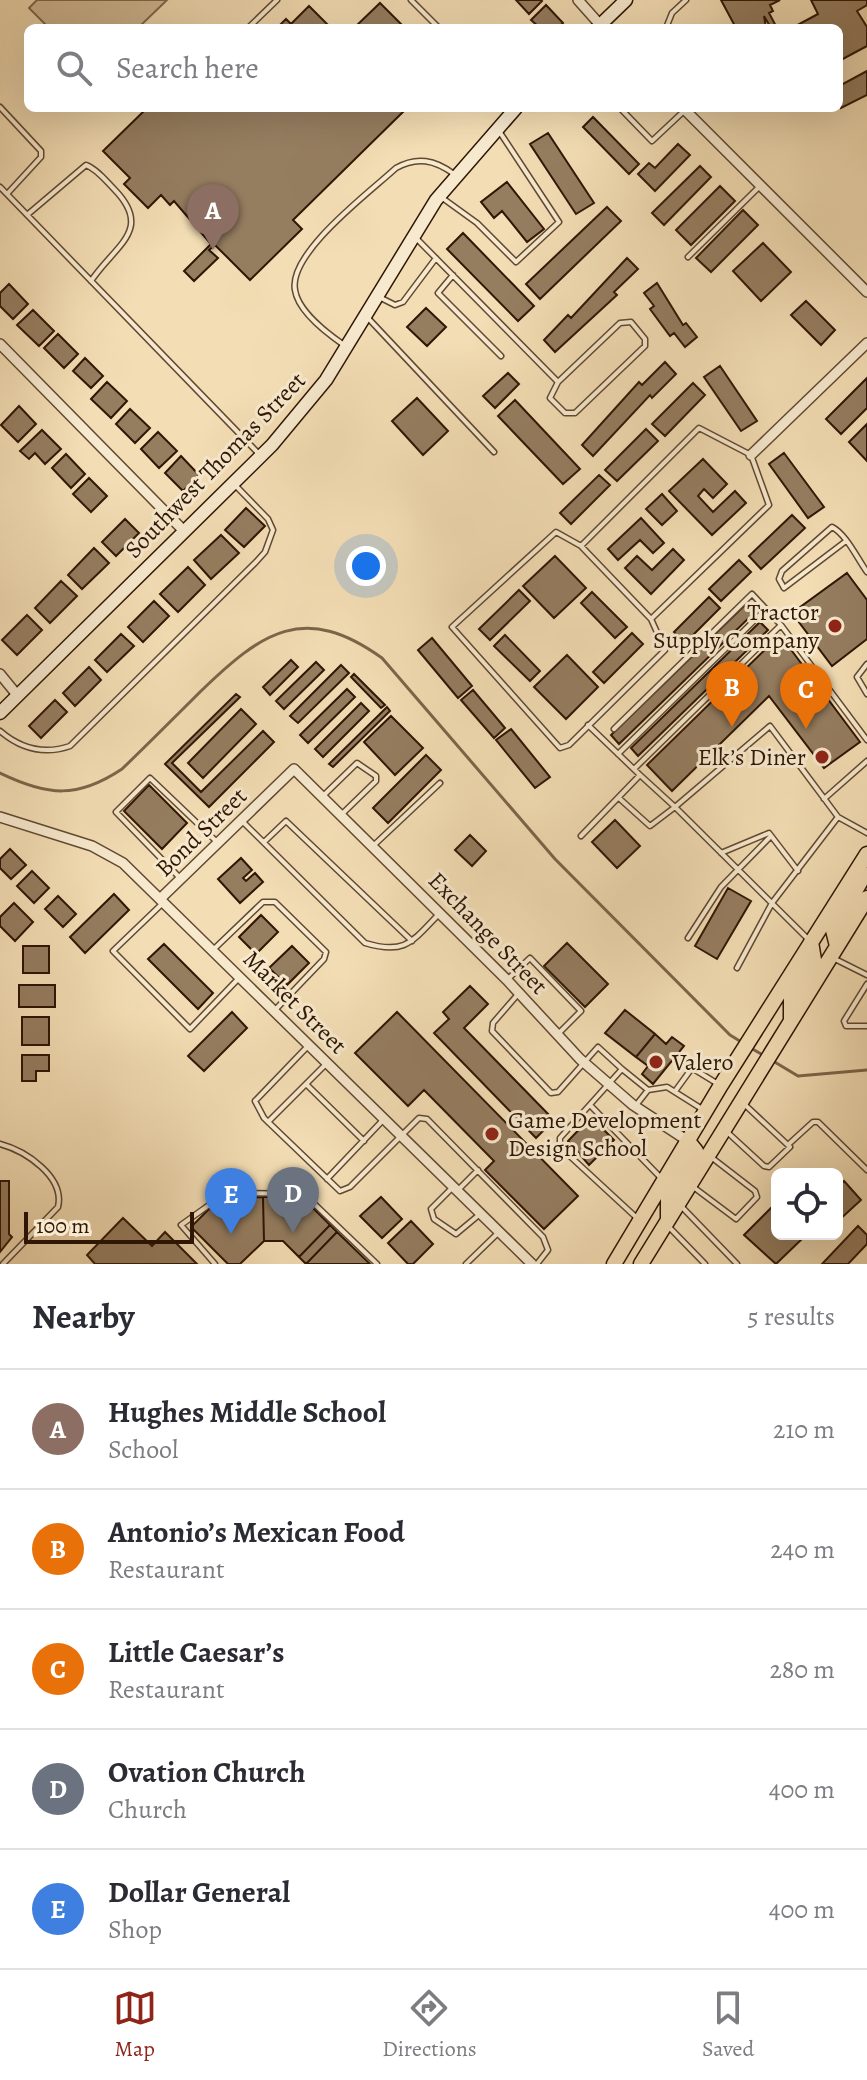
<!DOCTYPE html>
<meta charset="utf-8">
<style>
:root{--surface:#fff;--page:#f2f2f3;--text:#2b2b33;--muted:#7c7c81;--line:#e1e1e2;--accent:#8f2418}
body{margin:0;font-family:Alegreya,serif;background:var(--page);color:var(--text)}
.controls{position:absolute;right:24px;bottom:24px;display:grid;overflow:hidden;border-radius:12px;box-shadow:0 8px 32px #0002}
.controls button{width:72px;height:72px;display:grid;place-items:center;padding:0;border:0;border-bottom:2px solid var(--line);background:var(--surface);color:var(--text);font:40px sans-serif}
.scale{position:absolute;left:24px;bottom:20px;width:170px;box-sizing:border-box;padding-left:8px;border:4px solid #2f1605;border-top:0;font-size:22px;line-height:28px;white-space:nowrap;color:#2f1605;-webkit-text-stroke:6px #f7e9ce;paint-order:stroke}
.you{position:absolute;left:366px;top:566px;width:28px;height:28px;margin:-20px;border:6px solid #fff;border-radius:50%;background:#1a73e8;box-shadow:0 0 0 12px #1a73e833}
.badge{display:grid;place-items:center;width:52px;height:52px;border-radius:50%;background:var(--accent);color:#fff;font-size:26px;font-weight:700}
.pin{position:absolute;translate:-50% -66px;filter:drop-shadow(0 2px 4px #0008)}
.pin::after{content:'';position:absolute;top:42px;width:28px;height:24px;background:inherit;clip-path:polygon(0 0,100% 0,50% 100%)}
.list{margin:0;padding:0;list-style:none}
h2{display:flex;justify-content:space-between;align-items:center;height:104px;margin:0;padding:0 32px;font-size:34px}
h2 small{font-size:26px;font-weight:400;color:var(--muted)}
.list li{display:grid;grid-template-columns:52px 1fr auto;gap:24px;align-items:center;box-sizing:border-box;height:120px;padding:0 32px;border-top:2px solid var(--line)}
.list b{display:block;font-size:30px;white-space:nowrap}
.list p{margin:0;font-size:26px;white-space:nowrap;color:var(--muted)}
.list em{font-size:26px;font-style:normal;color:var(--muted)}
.icon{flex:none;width:44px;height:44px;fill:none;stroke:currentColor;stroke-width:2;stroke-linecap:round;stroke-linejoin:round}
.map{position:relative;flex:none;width:867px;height:1264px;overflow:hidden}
.search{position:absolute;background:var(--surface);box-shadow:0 8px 32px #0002;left:24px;right:24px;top:24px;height:88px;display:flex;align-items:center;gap:20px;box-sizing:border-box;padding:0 28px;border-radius:12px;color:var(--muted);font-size:30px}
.sheet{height:704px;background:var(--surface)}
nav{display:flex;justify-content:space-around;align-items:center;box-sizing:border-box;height:112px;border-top:2px solid var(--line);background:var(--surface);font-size:22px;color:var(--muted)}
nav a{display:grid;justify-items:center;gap:4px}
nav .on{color:var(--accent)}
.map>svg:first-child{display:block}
</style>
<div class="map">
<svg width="867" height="1264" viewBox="0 0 867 1264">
<rect width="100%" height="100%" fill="#f3ddb4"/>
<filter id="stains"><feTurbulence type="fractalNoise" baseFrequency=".0025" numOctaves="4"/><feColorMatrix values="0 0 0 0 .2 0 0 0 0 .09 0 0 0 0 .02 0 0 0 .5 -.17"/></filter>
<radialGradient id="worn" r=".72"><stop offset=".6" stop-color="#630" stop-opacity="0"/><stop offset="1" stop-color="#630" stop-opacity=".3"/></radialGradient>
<path fill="#d2bb96" stroke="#80684e" stroke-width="2" d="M37 0H167L138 28H49L29 8Z"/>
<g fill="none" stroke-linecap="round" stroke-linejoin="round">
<path stroke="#7c654a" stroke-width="3" d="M0 773C48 796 77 799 122 769 149 743 175 717 201 691 262 632 304 602 382 658L555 859 730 1035 743 1043
M749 1047 763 1055
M773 1061 798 1076 867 1070"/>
</g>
<path fill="#957d60" stroke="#2f1605" stroke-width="2" d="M516 0H541L542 1 529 14Z
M721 0H780L770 5 773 11 769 13 777 28H771L764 16 766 28H736Z
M811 0H867V5L857 11 867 27V46L839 61V28H792L818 14Z
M380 3 405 28H354Z
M546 5 563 23 558 28H540L531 20Z
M309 6 331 28H277L286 19 291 24Z
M867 71V95L841 108 839 86Z
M147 108 197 110 407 108 293 220 302 229 250 280 215 245 209 250 218 258 194 281 184 271 211 244 174 201 170 205 161 195 148 208 124 184 130 178 103 151Z
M593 117 639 164 629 174 583 127Z
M548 133 594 203 576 214 530 144Z
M678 144 690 155 655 191 638 174 649 163 655 168Z
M700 166 711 177 664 225 652 213Z
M507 182 544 229 527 242 502 211 494 218 481 202Z
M720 186 735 201 691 245 676 230Z
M607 207 621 221 540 299 526 284Z
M743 210 758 225 711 272 696 258Z
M463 233 534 306 518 321 447 249Z
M763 243 791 272 761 301 733 271Z
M627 258 638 269 614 292 617 295 555 352 544 340 568 315 571 318Z
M657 283 683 325 686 323 697 337 685 347 674 333 670 336 650 309 654 306 644 293Z
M9 284 28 304 13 319 0 306V293Z
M806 301 835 330 821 345 791 315Z
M426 308 446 327 427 346 407 327Z
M33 310 54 331 39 346 17 325Z
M58 334 78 354 64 368 44 348Z
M85 358 103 376 91 388 73 371Z
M665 362 676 374 652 398 650 395 593 456 582 445 639 382 642 385Z
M720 366 757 421 741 431 704 377Z
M508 373 519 384 495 408 483 396Z
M867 378V408L841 434 826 419Z
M107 382 127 401 111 418 91 399Z
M693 383 705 395 665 436 652 424Z
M417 398 448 431 423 455 392 421Z
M515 400 580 469 563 484 498 416Z
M19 406 36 424 18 442 1 425Z
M130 409 150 428 135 443 116 424Z
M867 424V461L849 442Z
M646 429 658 441 617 481 605 470Z
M42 430 61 449 45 464 35 453 29 459 20 451Z
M158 432 177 451 159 468 141 449Z
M784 453 824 507 808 518 769 464Z
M66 454 85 474 71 488 52 468Z
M181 456 199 475 183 491 165 473Z
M703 459 727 484 713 498 704 489 698 496 713 512 735 491 746 503 712 535 669 491Z
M599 475 610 485 571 524 560 513Z
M89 478 107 496 91 512 73 494Z
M662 494 677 511 662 525 646 509Z
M246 508 265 526 244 547 225 530Z
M792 515 805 528 761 569 749 556Z
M641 518 664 543 653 553 640 540 618 560 608 549Z
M125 519 139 533 116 556 102 542Z
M221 535 239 553 211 579 194 560Z
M94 548 109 563 82 589 68 575Z
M673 549 684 560 651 594 625 568 637 556 652 570Z
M555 556 586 588 554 618 523 586Z
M739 560 751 572 721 601 709 589Z
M188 567 205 585 178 612 160 594Z
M847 573 867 600V639L832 666 792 613Z
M61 581 77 596 50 623 35 608Z
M519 590 530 601 490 640 479 629Z
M592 592 627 627 615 638 581 603Z
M709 597 720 608 685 643 674 632Z
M154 601 169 616 143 642 128 627Z
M748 602 756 611 619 744 611 735Z
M27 615 42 630 17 655 2 640Z
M760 622 768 630 638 756 631 748Z
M632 633 643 644 604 683 593 672Z
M121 634 134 646 107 672 95 660Z
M505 635 540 671 530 681 494 646Z
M780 635 860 742 824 768 769 696 672 791 647 765Z
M432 638 472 686 458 698 418 650Z
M567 655 598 687 566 719 534 687Z
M291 660 298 667 270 695 263 687Z
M316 662 324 670 284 709 276 701Z
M341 665 349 673 298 723 290 716Z
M89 667 101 680 75 706 63 693Z
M354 674 385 705 381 708 351 677Z
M347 689 355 697 308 743 300 735Z
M473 690 505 728 494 738 461 700Z
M236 694 240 697 172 763 201 792 263 731 274 742 209 807 165 764Z
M55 700 67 712 41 738 29 726Z
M361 703 369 711 323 757 315 749Z
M387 707 390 711 333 767 329 764Z
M241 709 256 724 203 778 188 763Z
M391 716 423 748 395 775 364 742Z
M511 729 550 777 535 788 496 740Z
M426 755 441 770 388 823 373 808Z
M149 785 187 823 162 849 124 811Z
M615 820 640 846 617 868 592 842Z
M470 835 486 851 472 866 455 850Z
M10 849 26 865 11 879 0 868V859Z
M241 858 252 870 243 878 246 881 255 873 263 882 240 903 218 879Z
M32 871 49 888 34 903 17 886Z
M728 888 751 901 717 959 695 946Z
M114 894 129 910 85 953 70 937Z
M58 896 76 914 63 927 45 909Z
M14 903 33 922 15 941 0 926V917Z
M261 915 278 932 256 954 239 937Z
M567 943 608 984 585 1007 544 966Z
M164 944 213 993 198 1009 148 959Z
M23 946H49V973H23Z
M292 946 309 963 287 985 269 968Z
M19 985H55V1007H19Z
M470 986 488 1004 464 1028 554 1120 536 1138 434 1033 449 1019 443 1012Z
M625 1010 655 1034 636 1057 605 1033Z
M232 1012 247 1028 204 1071 188 1056Z
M397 1012 578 1196 544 1229 485 1170 494 1161 424 1090 408 1106 355 1053Z
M22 1017H49V1045H22Z
M655 1034 666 1044 672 1037 684 1046 653 1084 642 1074 648 1066 636 1057Z
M22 1055H49V1071H36V1081H22Z
M591 1117 614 1140 589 1165 568 1141Z
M0 1181H9V1234L12 1237 0 1252Z
M844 1181 861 1200 837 1222V1187Z
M263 1197 264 1241 240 1264H228L191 1227 220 1198Z
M263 1197H302L330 1225 299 1257 283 1241H264Z
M381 1197 402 1219 382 1238 360 1216Z
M773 1206 777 1210V1234L804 1237 776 1264 744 1235Z
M123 1218 152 1246 165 1232 197 1264H95L87 1255Z
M411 1221 433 1244 413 1264H408L388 1243Z
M330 1225 337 1232 306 1264 299 1257Z
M858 1226 867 1235V1244L848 1264H822Z
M337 1232 370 1264H306Z"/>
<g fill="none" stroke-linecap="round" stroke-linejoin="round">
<defs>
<path id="lane" d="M411 0 439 28
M248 28 277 0
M666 28 672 13 686 0
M0 107 41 151V157L7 194
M620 108 652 141 684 111
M0 187 260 455
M441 197 477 223 516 262 559 222 499 131
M27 215 86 165C97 169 106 181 114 189 154 230 115 245 91 281
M415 237 558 382 550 398 565 413H575L645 346V339L631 322 620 323 558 382
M688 257 759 187
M453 275 438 293 501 356
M379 297 395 305 403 302 436 258
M367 317 494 452
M344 345C328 334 298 311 295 290 288 253 370 192 396 168 417 156 435 160 454 174
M699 428 751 455 769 505 651 619 665 650 569 745 560 748 452 627 556 532 581 546Z
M846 541 784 588 779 579 782 571 832 527C846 534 857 558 867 572
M581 546 651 619
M781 625 867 740
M867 664 857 677 867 694
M614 729 752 594 766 609
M0 731C21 749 44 755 70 746L256 562 265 552 273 530 268 519 236 486
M618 754 766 609 781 625 634 769
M323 796 357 763 376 776V781L341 815
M620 799 650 826 675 807 640 775
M824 799 867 761
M243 822 365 943C405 955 412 942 438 915
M581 836 640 775 588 725
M264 842 286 821 412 941
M373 846 440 783
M721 853 769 833 798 871
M179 877 116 812 150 778 217 842
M164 902 113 951 190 1029 239 978
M688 938 721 887 771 836
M809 940 675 807 770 726 838 817 867 833
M214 949 263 902H275L326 952 324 959 276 1009
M833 958 867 975
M737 968 772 903 838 817
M509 978 530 958 581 1011 558 1034
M867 984 844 1021 846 1026H867
M519 993 493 1023 492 1031 551 1093 558 1092 598 1047 622 1069 560 1138V1147L638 1219
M308 1046 255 1101 264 1118 340 1191 350 1187 419 1118 427 1119 543 1237 548 1250 537 1264
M622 1069 648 1090
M306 1084 364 1141
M676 1090 692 1068 718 1084
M637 1104 648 1090 667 1087 702 1109
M590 1105 661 1178
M268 1122 326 1064
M726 1131 764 1166 769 1167 790 1147 743 1103
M790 1143 813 1122H818L867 1170
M0 1144C26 1151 65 1177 58 1207L3 1264
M327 1179 384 1119
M692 1186 736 1219 757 1197 755 1191 711 1157
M452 1188 431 1209 434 1219 456 1234 480 1214
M459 1189 478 1170
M680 1205 737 1264
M668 1226 705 1264
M215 1264 181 1225 226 1193 304 1194 377 1264
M466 1264 499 1232"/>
<path id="street" d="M578 0 602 27
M683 108 867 292
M0 344 183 530
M751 455 867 343
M0 674 18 696
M0 817 92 846 123 863 532 1264
M161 898 294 769 507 980 580 1059 633 1105 688 1141"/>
<path id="secondary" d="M597 28 626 0
M0 713 272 445 326 380 436 200 516 108"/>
<path id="primary" d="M837 946 833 930 861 881 862 873
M791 1021V997L814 960 811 942
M668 1220V1198L696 1151 688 1141
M614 1264 721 1085 867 854
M641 1264 867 898"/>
</defs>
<use href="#lane" stroke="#604831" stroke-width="7"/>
<use href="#street" stroke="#604831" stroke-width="12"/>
<use href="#secondary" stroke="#2f1605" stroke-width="15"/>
<use href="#primary" stroke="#2f1605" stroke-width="17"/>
<use href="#lane" stroke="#f7e9ce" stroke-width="4"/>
<use href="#street" stroke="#f7e9ce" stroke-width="9"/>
<use href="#secondary" stroke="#f7e9ce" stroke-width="12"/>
<use href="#primary" stroke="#f3ddb4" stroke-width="14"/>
</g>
<g fill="#8f2418" stroke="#f7e9ce" stroke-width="3">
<circle cx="835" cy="626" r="8"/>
<circle cx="822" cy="757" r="8"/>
<circle cx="656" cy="1062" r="8"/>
<circle cx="492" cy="1134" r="8"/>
</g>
<g text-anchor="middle" stroke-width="6" stroke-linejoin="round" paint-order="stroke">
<g font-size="24" fill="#2f1605" stroke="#f7e9ce">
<text transform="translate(215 465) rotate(-46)" y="8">Southwest Thomas Street</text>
<text transform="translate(201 832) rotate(-44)" y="8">Bond Street</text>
<text transform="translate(488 933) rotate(46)" y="8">Exchange Street</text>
<text transform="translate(295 1002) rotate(45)" y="8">Market Street</text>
</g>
<g font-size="24" fill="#2f1605" stroke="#f7e9ce" text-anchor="end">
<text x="819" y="620">Tractor<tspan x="819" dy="28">Supply Company</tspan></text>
<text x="806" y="765">Elk’s Diner</text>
<text x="672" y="1070" text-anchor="start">Valero</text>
<text x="508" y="1128" text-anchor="start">Game Development<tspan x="508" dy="28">Design School</tspan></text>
</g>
</g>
<rect width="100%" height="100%" filter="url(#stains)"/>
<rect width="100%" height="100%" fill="url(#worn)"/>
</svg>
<div class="controls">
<button><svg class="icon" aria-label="locate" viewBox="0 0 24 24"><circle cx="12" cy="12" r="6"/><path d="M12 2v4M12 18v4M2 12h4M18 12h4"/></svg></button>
</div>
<div class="scale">100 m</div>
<div class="you"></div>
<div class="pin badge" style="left:213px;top:250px;background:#8d6e63">A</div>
<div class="pin badge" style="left:732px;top:727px;background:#e8710a">B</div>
<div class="pin badge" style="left:806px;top:729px;background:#e8710a">C</div>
<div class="pin badge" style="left:293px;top:1233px;background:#6b7280">D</div>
<div class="pin badge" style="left:231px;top:1234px;background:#3f7fe0">E</div>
<div class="search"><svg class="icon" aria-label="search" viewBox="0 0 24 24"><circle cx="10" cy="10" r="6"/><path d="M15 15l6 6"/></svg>Search here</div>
</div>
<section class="sheet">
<h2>Nearby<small>5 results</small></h2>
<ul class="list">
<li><span class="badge" style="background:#8d6e63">A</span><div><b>Hughes Middle School</b><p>School</p></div><em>210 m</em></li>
<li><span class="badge" style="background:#e8710a">B</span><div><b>Antonio’s Mexican Food</b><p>Restaurant</p></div><em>240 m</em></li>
<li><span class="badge" style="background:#e8710a">C</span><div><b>Little Caesar’s</b><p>Restaurant</p></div><em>280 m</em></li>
<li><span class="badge" style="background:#6b7280">D</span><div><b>Ovation Church</b><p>Church</p></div><em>400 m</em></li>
<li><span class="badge" style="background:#3f7fe0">E</span><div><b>Dollar General</b><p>Shop</p></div><em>400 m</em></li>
</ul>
</section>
<nav>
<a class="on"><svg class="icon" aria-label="map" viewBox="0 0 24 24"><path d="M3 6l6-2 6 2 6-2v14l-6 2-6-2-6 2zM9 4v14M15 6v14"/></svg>Map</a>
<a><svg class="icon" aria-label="directions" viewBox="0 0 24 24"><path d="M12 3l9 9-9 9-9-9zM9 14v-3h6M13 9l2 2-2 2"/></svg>Directions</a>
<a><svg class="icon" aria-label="saved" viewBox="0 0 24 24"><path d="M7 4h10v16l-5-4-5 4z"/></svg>Saved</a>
</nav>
